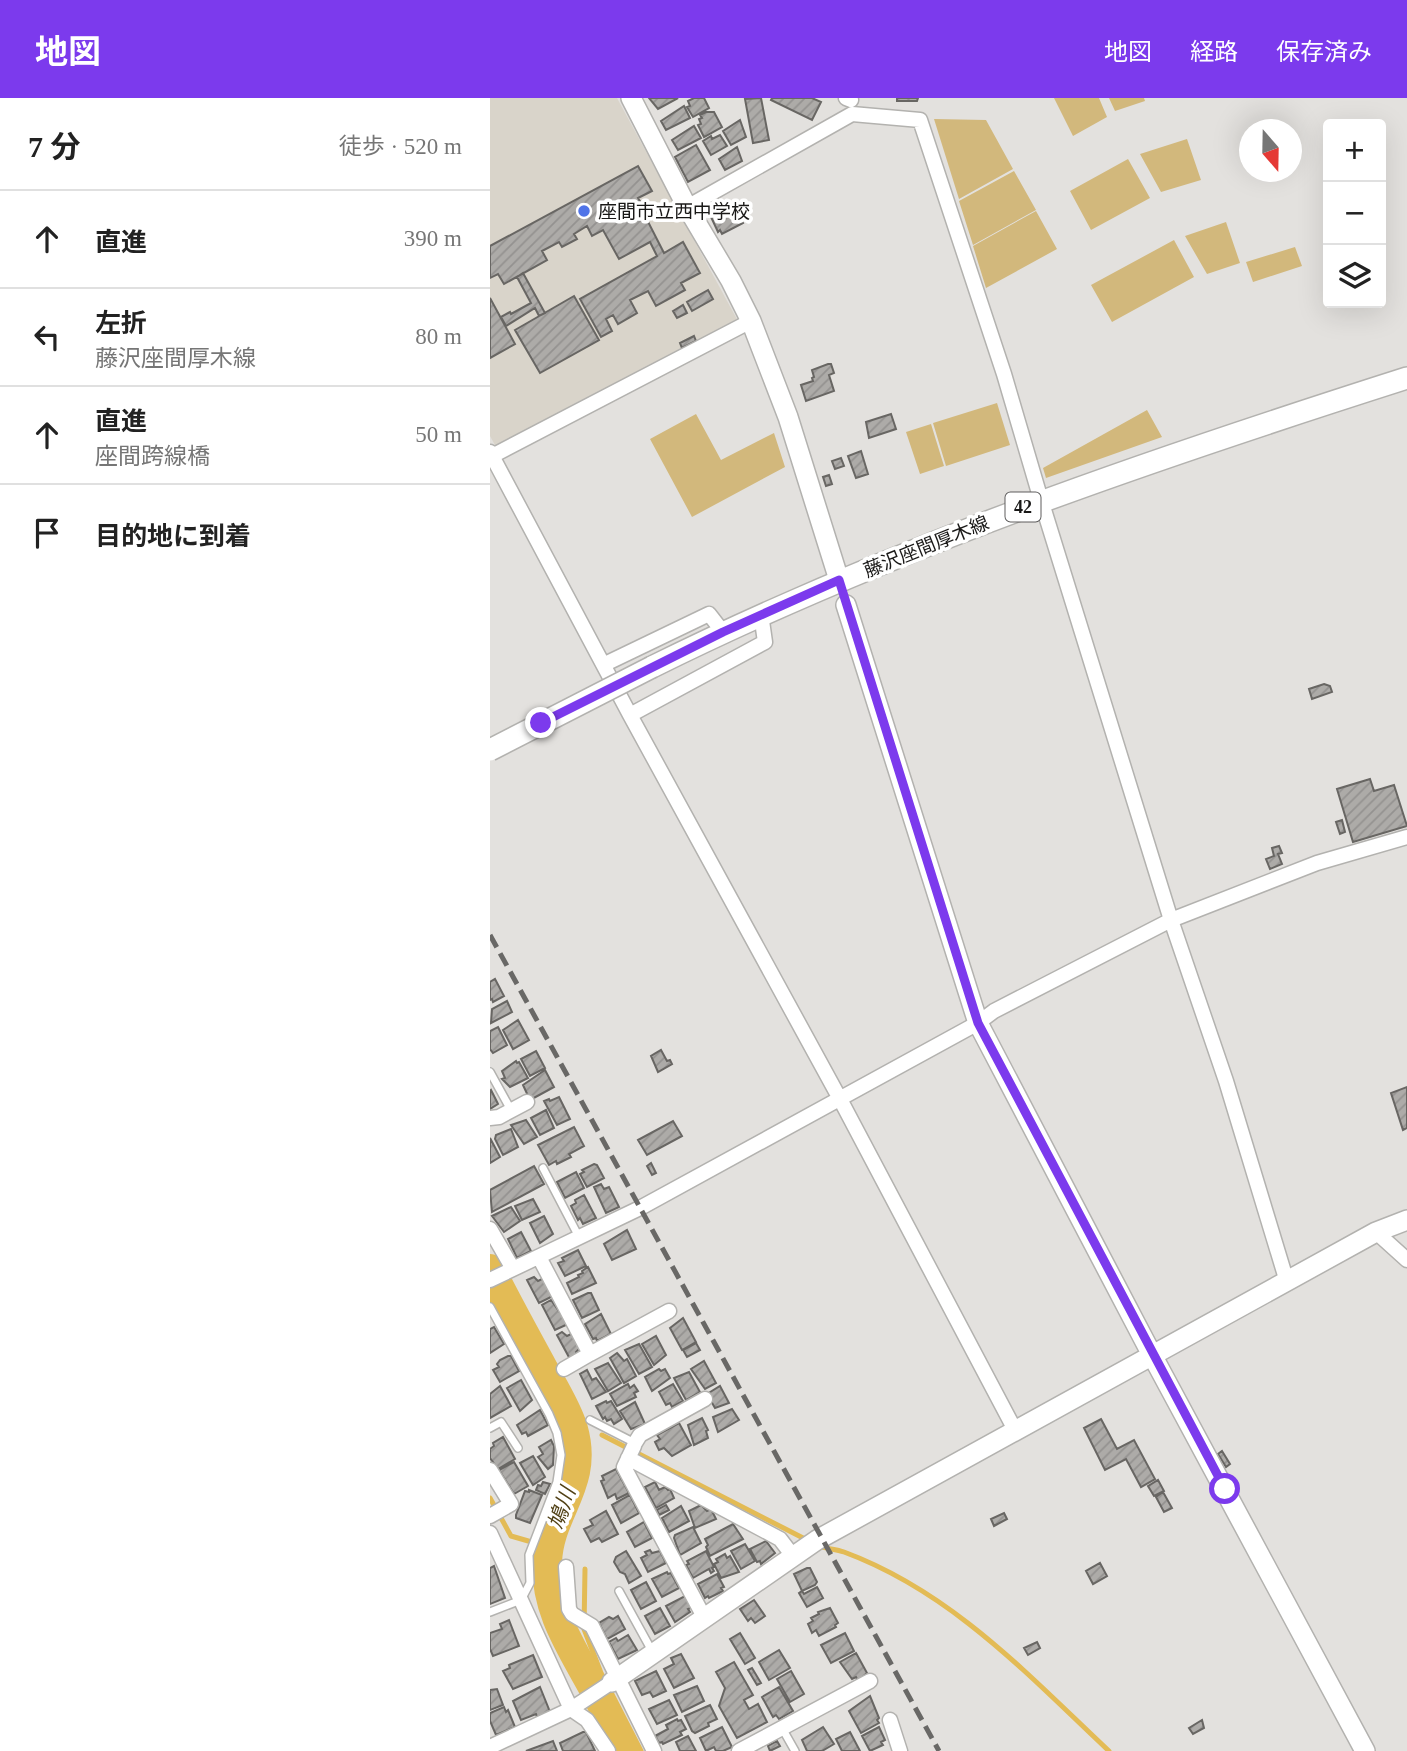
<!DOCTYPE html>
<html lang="ja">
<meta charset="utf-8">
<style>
:root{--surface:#fff;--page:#f2f2f2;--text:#222;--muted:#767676;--line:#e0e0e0;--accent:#7c3aed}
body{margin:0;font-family:"Times New Roman","Noto Sans JP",serif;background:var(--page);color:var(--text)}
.controls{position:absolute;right:21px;top:21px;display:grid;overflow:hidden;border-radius:7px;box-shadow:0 7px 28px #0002}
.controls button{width:63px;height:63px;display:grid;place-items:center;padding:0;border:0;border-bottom:2px solid var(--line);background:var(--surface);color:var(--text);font:35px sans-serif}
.compass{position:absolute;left:749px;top:21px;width:63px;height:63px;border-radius:50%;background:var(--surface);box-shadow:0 7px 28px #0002;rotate:160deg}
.stop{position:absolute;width:21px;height:21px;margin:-16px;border:5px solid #7c3aed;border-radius:50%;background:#fff}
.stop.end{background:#7c3aed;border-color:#fff;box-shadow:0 2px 7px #0008}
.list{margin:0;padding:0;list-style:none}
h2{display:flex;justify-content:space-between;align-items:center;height:91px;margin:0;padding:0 28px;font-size:30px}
h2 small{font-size:23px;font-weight:400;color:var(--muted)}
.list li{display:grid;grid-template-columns:46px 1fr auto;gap:21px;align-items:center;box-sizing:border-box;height:98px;padding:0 28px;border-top:2px solid var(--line)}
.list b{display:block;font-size:26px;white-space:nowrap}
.list p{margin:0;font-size:23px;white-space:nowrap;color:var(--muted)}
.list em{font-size:23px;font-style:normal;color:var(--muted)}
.icon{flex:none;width:38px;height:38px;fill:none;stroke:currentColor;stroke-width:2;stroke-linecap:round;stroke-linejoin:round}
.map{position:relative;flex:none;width:917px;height:1653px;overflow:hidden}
header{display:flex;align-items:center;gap:42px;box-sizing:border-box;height:98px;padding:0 35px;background:var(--accent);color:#fff}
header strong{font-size:33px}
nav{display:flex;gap:38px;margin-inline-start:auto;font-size:24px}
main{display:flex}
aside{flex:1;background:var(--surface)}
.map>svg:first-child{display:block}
</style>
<header>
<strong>地図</strong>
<nav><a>地図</a><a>経路</a><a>保存済み</a></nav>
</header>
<main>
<aside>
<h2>7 分<small>徒歩 · 520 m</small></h2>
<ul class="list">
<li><svg class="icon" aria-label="ahead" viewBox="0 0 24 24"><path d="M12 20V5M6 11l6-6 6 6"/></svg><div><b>直進</b></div><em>390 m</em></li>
<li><svg class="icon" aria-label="left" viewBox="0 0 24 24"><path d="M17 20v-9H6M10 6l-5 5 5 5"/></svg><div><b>左折</b><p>藤沢座間厚木線</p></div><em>80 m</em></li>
<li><svg class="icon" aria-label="ahead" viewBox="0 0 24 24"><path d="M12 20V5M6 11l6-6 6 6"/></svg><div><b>直進</b><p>座間跨線橋</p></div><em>50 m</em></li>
<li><svg class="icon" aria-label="arrive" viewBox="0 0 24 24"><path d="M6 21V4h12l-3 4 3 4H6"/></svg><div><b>目的地に到着</b></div></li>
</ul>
</aside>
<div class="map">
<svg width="917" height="1653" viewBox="0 0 917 1653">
<defs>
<pattern id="building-hatch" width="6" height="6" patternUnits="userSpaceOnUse" patternTransform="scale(1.75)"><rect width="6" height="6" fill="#adaba8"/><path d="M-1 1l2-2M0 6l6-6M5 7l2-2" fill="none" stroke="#949290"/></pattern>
</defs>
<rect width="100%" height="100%" fill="#e3e1de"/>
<path fill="#d9d4ca" d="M0 0H127L249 225 6 349 0 338Z"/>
<path fill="#d2b87c" d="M564 0H609L617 19 583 38Z
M619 0H654L655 3 625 13Z
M444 21 496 22 523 71 469 101Z
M697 41 711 82 671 94 650 56Z
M638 61 660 100 601 132 580 93Z
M524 73 546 112 483 147 469 103Z
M546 113 567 151 496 190 483 148Z
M736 124 750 165 717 176 695 138Z
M684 142 704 179 622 224 601 187Z
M805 149 812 168 763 184 756 164Z
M507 305 520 347 456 368 443 325Z
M657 312 672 339 556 380 553 370Z
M206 316 231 362 284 335 295 369 202 419 160 341Z
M441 326 454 368 430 376 416 334Z"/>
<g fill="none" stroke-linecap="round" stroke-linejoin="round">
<path stroke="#e3bb55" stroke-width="5" d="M80 1324 91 1328
M112 1337 317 1442
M0 1400 21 1438 59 1449
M328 1448C337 1451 346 1451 354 1454 462 1494 538 1577 619 1653
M95 1471 94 1531 111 1575 151 1653"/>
<path stroke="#e3bb55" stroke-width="30" d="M0 1171C16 1203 33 1234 50 1265 61 1286 76 1308 83 1331 99 1387 59 1413 57 1464 56 1510 78 1544 99 1582 112 1605 123 1629 135 1653"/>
</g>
<path fill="url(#building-hatch)" stroke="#686663" stroke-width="2" d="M159 0H188L168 11Z
M204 0H214L219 10 203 19 197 9 200 8 198 3Z
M271 0 279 42 263 45 255 1Z
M282 0H322L331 4 322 22 281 2Z
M407 0H428L427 3H407Z
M194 8 200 20 176 32 171 23Z
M216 14H224L232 29 214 39 208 27 211 26 209 21 212 20 210 17Z
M250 22 256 39 241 47 233 33Z
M204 28 211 40 188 52 182 42Z
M230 37 237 48 221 57 213 43 221 38 222 41Z
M206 47 220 72 198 84 185 59Z
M247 49 252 63 235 72 229 61Z
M148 68 162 93 148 100 153 108 151 110 174 155 193 144 210 175 191 185 195 192 166 208 158 193 140 202 147 215 128 226 123 217 116 221 122 233 111 239 90 201 167 158 160 144 129 161 113 132 102 138 97 128 84 136 87 141 72 149 69 144 52 153 57 162 14 186 8 176 0 180V148Z
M244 107 253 125 232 136 230 132 228 134 221 119Z
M33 175 55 215 49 218 45 210 16 228 11 219 20 214 21 216 41 205 27 179Z
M218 192 223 201 202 213 197 204Z
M84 198 109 242 50 275 25 232Z
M0 200 25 246 0 260Z
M193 207 197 215 187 220 183 213Z
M204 238 206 243 192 250 190 245Z
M338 266H341L344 275 339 277 344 293 316 303 311 287 323 283 322 280 324 279 322 272Z
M401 316 406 331 379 340 376 324Z
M371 353 378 376 366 380 358 358Z
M351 360 354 368 345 371 342 363Z
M339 377 342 386 336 388 333 379Z
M834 586 840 588 842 594 822 601 819 591Z
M880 681 884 693 904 687 917 728 863 744 847 691Z
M852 722 855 734 850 736 846 724Z
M789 748 792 755 788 756 792 766 780 771 776 761 784 758 782 750Z
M5 881 14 898 3 904 2 901 0 902V884Z
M17 903 22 914 1 925 2 911Z
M28 922 39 942 23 951 13 932Z
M8 929 17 947 3 955 0 951V933Z
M171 952 177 963 180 962 182 966 168 974 161 958Z
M46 953 55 970 40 978 31 961Z
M26 963 27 965 29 964 38 980 20 989 12 981 15 980 12 973Z
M55 972 64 989 40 1002 33 987Z
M917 989V1030L913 1032 901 995Z
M1 992 8 1006 0 1011V993Z
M69 999 80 1021 67 1027 54 1003 59 1001 60 1003Z
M56 1012 64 1030 50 1037 41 1020Z
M36 1022 47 1039 34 1046 21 1027Z
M183 1023 192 1038 157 1057 148 1042Z
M84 1029 94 1048 79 1056 81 1059 67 1066 66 1063 59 1067 48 1047Z
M21 1031 28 1049 13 1057 5 1041 6 1037Z
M0 1040 10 1059 0 1065Z
M161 1065 166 1075 162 1077 157 1068Z
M104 1066 107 1067 114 1080 97 1089 90 1076 94 1074 92 1072Z
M44 1068 54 1086 2 1114 0 1092Z
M86 1074 94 1090 75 1100 67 1084Z
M111 1086 114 1091 119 1089 129 1109 116 1115 104 1089Z
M94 1097 106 1120 93 1126 90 1120 88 1122 81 1108 86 1105 85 1102Z
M43 1101 50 1114 32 1122 25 1108Z
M21 1109 30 1123 14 1134 2 1118Z
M54 1118 63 1136 50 1145 40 1125Z
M137 1132 146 1151 122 1162 114 1146Z
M31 1134 41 1153 27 1160 18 1141Z
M88 1152 96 1168 75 1178 68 1165 74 1163 72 1160Z
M98 1169 106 1185 82 1196 77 1185 89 1179 88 1177 93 1175 92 1173Z
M44 1179 48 1183 54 1180 63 1198 49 1205 37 1182Z
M98 1195H101L109 1212 92 1220 83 1202Z
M61 1202 78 1226 65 1232 52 1207Z
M111 1216 121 1236 107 1243 106 1240 103 1241 95 1226Z
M193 1220 206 1244 192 1252 180 1230Z
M4 1229 14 1246 0 1255V1231Z
M72 1234 77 1238 83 1235 90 1250 86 1254 87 1257 80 1261 67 1237Z
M166 1238 176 1257 164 1267 152 1246Z
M206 1245 210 1252 197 1259 193 1252Z
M149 1246 162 1269 149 1276 135 1252Z
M127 1255 134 1263 137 1261 146 1278 134 1285 120 1260Z
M18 1258H21L29 1273 10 1284 3 1272 9 1269 7 1266 10 1262Z
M214 1263 226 1285 215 1291 201 1271Z
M118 1265 131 1285 118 1293 105 1271Z
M169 1271 171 1273 175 1271 180 1280 162 1293 155 1279Z
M97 1272 102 1282 106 1280 116 1294 102 1301 90 1276Z
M199 1274 210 1294 196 1302 184 1280Z
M31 1282 42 1302 30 1313 17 1290Z
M138 1286 140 1290 144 1287 148 1293 144 1295 146 1299 127 1308 120 1296Z
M183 1286 193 1303 182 1309 180 1305 176 1307 169 1294Z
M10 1288 21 1308 0 1320V1296Z
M230 1288 239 1305 225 1310 217 1296Z
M116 1303 117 1305 121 1303 132 1321 124 1326 121 1321 117 1323 115 1319 113 1321 106 1308Z
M145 1304 155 1326 141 1331 130 1313Z
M242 1311 249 1322 228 1334 223 1319Z
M50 1312 58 1327 38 1338 36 1334 32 1336 27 1327Z
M212 1320 218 1332 216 1333 218 1340 204 1347 198 1327Z
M611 1321 627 1351 644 1342 665 1381 651 1389 636 1361 615 1372 594 1330Z
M189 1325 201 1347 182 1358 174 1350 169 1352 165 1344 170 1341 167 1337Z
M13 1339 25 1361 8 1371 0 1360V1351L4 1348 3 1345Z
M61 1342 64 1348 63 1367 58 1371 48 1359 53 1356 49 1349Z
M732 1353 740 1366 736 1369 728 1356Z
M43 1358 55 1379 43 1387 30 1365Z
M24 1364 38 1388 24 1396 9 1372Z
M126 1371 139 1395 127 1401 125 1396 118 1400 111 1383 114 1382 112 1378Z
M668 1382 674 1393 664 1398 658 1388Z
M53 1384 60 1386 55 1396 46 1392 48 1387 51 1388Z
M165 1384 169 1392 175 1389 178 1392 180 1391 184 1400 166 1410 155 1389Z
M39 1392 52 1397 40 1425 26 1420V1417L35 1393 39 1394Z
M673 1394 682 1410 674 1414 666 1399Z
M140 1397 149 1415 131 1425 122 1407Z
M176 1407 179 1412 169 1417 167 1412Z
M211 1407 217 1413 221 1411 226 1421 205 1430 199 1413Z
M191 1408 199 1423 179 1434 172 1420Z
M116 1413 128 1436 112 1444 109 1440 101 1444 94 1431 103 1427 100 1422Z
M514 1415 517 1421 504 1428 501 1421Z
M154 1424 162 1440 145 1449 137 1434Z
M243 1426 253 1441 220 1458 216 1449 218 1447 215 1441Z
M203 1429 211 1445 190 1457 184 1440 185 1437Z
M276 1443 285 1455 271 1466 270 1463 267 1464 260 1451Z
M255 1446 265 1463 251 1471 241 1453Z
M160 1452 162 1455 170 1453 176 1465 158 1474 151 1460 157 1457 155 1454Z
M136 1453 151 1478 139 1485 135 1476 130 1474 124 1464 126 1459Z
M216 1453 224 1469 222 1470 224 1473 221 1475 219 1471 203 1480 196 1467 199 1466 197 1463Z
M235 1456 237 1460 240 1458 249 1474 231 1480 224 1466 228 1464 226 1461Z
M610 1465 617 1478 603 1486 596 1473Z
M4 1468 15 1500 0 1506V1470Z
M317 1470H320L327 1484 325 1487 312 1493 304 1476Z
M177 1474 178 1476 181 1475 189 1490 172 1499 162 1481Z
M227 1476 234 1489 231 1490 233 1493 219 1500 218 1498 215 1500 208 1486Z
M156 1484 166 1503 151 1511 141 1492Z
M327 1489 333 1500 317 1509 309 1495 312 1493 314 1496Z
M195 1498 201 1510 198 1511 200 1514 185 1524 176 1508Z
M264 1502 275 1518 265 1525 261 1520 258 1523 250 1511Z
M170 1510 180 1528 165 1536 155 1518Z
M340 1510 348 1525 345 1527 346 1529 329 1538 326 1532 322 1535 318 1526 323 1523 321 1520 329 1516 328 1514Z
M128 1518 135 1531 117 1541 109 1525 119 1519 123 1521Z
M19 1522 29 1548 3 1558 0 1551V1535L12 1531 10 1526Z
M250 1535 265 1560 255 1566 240 1541Z
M355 1535 364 1553 341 1565 331 1547Z
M138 1537 147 1552 128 1561 119 1544 126 1540 128 1543Z
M547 1544 550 1550 538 1557 534 1550Z
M289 1552 300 1570 279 1582 269 1564Z
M366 1555 377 1575 368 1583 366 1579 362 1581 350 1564Z
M191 1556 204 1580 184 1590 174 1571 184 1566 181 1560Z
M43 1557 52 1579 23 1591 13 1573 20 1570 19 1567Z
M244 1564 263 1597 254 1602 259 1611 268 1606 277 1624 247 1640 229 1608 235 1590 226 1574Z
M262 1570 271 1585 267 1587 258 1572Z
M166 1573 176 1593 163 1599 160 1594 152 1597 145 1583Z
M301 1573 314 1596 300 1604 287 1581Z
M207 1588 214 1603 192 1614 184 1597Z
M50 1589 60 1614 47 1619 46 1616 31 1622 23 1603Z
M289 1589 303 1613 289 1621 286 1617 283 1619 272 1599Z
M7 1591 13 1607 0 1612V1592Z
M380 1598 389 1620 387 1622 389 1625 371 1635 359 1613Z
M179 1602 187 1617 167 1626 159 1611Z
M220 1607 227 1621 218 1625 219 1628 205 1635 202 1633 195 1618Z
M14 1609 16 1614 18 1612 25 1629 6 1637 0 1623V1615Z
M187 1621 188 1623 191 1622 196 1631 190 1634 192 1637 173 1646 172 1644 169 1645 165 1638 178 1631 176 1627Z
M712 1622 714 1630 703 1636 699 1630Z
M232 1629 242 1649 233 1653H226L224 1649 216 1653 210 1640Z
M333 1629 344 1646 332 1653H317L312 1642Z
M389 1629 395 1642 391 1644 393 1647 380 1653 372 1638Z
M93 1634H96L105 1653H73L70 1645Z
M360 1634 370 1653H352L346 1641Z
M198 1638 206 1653H190L186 1644Z
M63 1643 67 1653H36Z
M287 1643 290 1648 280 1653 278 1648Z"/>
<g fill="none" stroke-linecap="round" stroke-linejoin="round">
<defs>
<path id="lane" d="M0 974 21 1012
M53 1070 89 1139
M0 1209 59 1316 67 1335 71 1357 67 1384 39 1457 40 1485 31 1502 0 1514
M100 1322 145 1345
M0 1330 11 1324 28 1350
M129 1493 162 1553
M292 1630 305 1653"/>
<path id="street" d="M356 0 361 2
M197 109 362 16 430 22 514 276 551 402 681 822 736 983 797 1184
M0 354 140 617 350 1001 525 1332
M2 358 261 223
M115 566 219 516 233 534
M140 617 275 544 271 516
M0 1020 9 1019 37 1004
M0 1131 23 1171
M886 1134 917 1162
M49 1159 100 1256 179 1213
M0 1182 150 1110 488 925 504 913 681 822 827 765 917 739
M74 1271 100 1256
M145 1345 150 1337 215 1301
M144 1348 134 1369 214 1519
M138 1360 290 1441 303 1458
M0 1372 21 1406 0 1418
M0 1435 81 1611 97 1622 118 1653
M76 1469 79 1511 82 1516 102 1528 164 1653
M400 1622 410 1653
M0 1649 81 1611 122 1584
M249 1653 380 1583"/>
<path id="secondary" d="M141 0 197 109 241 183 261 223 298 319 349 482
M356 507 488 925 662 1257 875 1653
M122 1584 327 1442 886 1134 917 1122"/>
<path id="primary" d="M162 569C404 449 660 362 917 280"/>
</defs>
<use href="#lane" stroke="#b3b2af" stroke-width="10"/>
<use href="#street" stroke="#b3b2af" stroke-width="17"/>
<use href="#secondary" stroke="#b3b2af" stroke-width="22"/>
<use href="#primary" stroke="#b3b2af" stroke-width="24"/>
<use href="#lane" stroke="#fff" stroke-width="7"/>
<use href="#street" stroke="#fff" stroke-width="14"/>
<use href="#secondary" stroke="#fff" stroke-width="19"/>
<use href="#primary" stroke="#fff" stroke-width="21"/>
<path stroke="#696866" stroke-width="5" stroke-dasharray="14 7" stroke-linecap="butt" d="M0 837 449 1653"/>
<defs>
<path id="primary-bridge" d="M0 652 162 569"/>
</defs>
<use href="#primary-bridge" stroke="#b3b2af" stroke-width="24" stroke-linecap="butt"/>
<use href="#primary-bridge" stroke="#fff" stroke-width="21"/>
</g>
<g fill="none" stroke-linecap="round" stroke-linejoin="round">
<path stroke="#7c3aed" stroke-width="9" d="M51 625 233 534 349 482 488 925 735 1391"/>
</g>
<circle fill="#5074e8" stroke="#fff" stroke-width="2.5" cx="94" cy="113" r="7"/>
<g text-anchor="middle" stroke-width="7" stroke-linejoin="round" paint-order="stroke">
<rect fill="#fff" stroke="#5e5d5d" stroke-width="2" x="515.5" y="394.5" width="35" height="29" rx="5"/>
<g font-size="18" font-weight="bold" fill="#191817">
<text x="533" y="415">42</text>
</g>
<g font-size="19" fill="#191817" stroke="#fff" text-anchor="start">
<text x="108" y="120">座間市立西中学校</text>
</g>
<g font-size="19" fill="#191817" stroke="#fff">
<text transform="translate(436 448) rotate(-22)" y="7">藤沢座間厚木線</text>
</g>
<g font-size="21" font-style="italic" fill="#514116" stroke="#fff">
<text transform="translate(72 1410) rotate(-71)" y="7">鳩川</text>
</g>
</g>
</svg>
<div class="controls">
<button>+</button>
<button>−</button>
<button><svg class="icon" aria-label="layers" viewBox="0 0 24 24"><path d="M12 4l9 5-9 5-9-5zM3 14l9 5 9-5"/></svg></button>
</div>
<svg class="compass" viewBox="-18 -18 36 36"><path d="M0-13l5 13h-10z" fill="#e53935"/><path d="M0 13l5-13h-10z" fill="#767676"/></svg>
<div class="stop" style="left:735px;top:1391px"></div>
<div class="stop end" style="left:51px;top:625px"></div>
</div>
</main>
